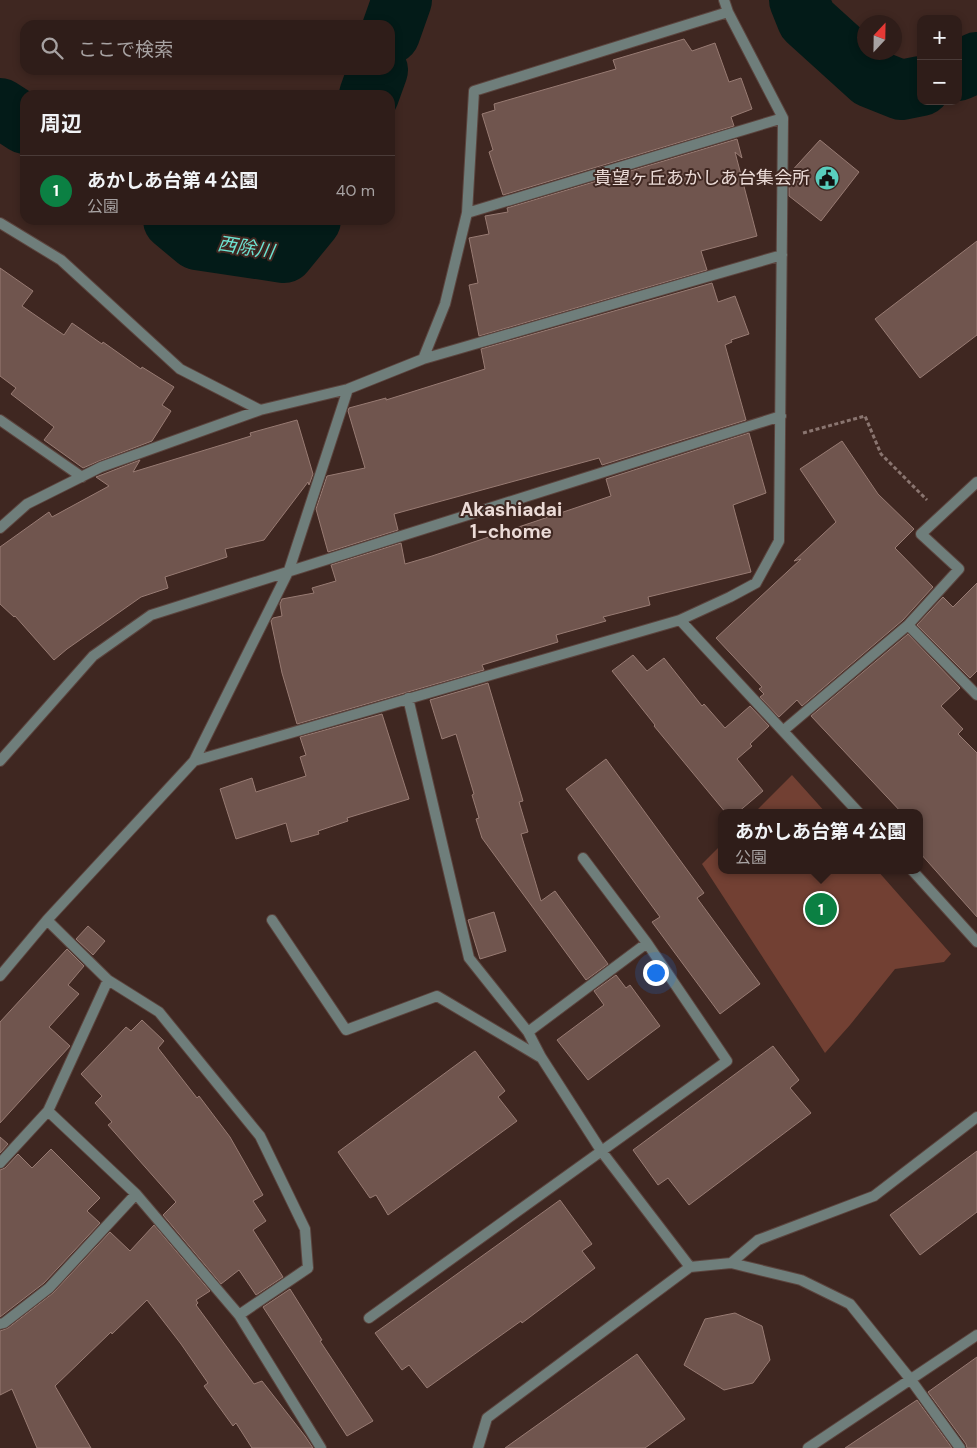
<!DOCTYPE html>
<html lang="ja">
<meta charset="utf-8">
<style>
:root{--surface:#2f1d19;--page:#372622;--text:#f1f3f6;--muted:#a7a2a2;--line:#4a3b38;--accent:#0b8043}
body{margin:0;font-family:"DM Sans","Noto Sans JP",sans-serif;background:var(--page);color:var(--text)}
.controls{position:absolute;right:15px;top:15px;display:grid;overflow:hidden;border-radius:10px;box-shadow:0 2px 8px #0003}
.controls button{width:45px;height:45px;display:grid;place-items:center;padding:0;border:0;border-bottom:1px solid var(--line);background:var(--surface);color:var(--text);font:25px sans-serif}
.compass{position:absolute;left:857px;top:15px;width:45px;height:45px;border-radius:50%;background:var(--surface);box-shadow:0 2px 8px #0003;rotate:22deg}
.you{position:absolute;left:655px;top:972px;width:18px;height:18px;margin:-12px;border:4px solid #fff;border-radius:50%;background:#1a73e8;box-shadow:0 0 0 8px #1a73e833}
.badge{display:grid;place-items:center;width:32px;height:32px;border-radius:50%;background:var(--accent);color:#fff;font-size:16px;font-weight:700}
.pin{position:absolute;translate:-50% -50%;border:2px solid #fff;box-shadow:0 1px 5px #0006}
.popup{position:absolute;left:718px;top:809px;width:205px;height:65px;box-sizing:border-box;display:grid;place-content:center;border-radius:10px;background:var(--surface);filter:drop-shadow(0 1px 4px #0005);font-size:16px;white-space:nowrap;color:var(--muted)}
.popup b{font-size:19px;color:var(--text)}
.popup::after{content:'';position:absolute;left:50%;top:100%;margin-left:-10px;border:10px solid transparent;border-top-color:var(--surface)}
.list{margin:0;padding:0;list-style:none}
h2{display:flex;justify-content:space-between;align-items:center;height:65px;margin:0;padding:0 20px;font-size:21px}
h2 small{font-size:16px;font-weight:400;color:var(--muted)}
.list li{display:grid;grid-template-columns:32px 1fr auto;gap:15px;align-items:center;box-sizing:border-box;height:70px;padding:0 20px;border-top:1px solid var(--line)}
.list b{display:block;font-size:19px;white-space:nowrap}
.list p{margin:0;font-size:16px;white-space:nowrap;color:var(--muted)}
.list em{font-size:16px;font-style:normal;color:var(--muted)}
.icon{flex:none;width:28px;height:28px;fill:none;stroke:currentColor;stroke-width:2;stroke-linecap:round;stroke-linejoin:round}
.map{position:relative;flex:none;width:977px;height:1448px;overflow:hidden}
.search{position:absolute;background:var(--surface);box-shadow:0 2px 8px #0003;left:20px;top:20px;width:375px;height:55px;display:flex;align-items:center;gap:12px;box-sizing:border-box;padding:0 18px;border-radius:15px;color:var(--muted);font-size:19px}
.panel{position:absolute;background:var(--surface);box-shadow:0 2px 8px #0003;left:20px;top:90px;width:375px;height:135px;border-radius:15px}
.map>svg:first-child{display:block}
</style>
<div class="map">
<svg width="977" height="1448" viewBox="0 0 977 1448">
<rect width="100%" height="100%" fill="#3f2721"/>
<path fill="#724033" d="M792 775 826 813H754Z
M722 844V870H877L951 954 944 962 895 969 850 1025 825 1053 702 864Z"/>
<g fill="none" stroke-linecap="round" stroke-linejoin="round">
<path stroke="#031b18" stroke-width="60" d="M799 0 807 20 871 78 901 90 921 86
M390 34 402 0
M958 71 977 62
M369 95 378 70
M0 108 25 124
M173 220 197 240 284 253 311 220"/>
</g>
<path fill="#70554e" stroke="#987b73" d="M684 39 692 51 715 43 729 82 741 78 752 109 731 117 734 126 503 195 489 152 493 150 482 114 495 110 494 104 616 69 613 60Z
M737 139 742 158 735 152 757 236 701 251 707 270 479 336 469 285 478 283 469 238 489 234 485 216 508 212 507 208Z
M820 140 859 172 821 221 789 196V174Z
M977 241V335L920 378 875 319Z
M0 268 33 291 22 306 64 335 72 323 102 344 103 342 141 369 142 367 174 387 162 405 171 411 152 441 99 461 83 468 44 440 54 427 11 394 16 388 0 376Z
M712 283 718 302 735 296 749 334 731 340 732 342 725 345 746 420 602 465 599 458 394 514 398 530 328 552 316 509 327 476 365 468 348 411 349 408 386 398V400L485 369 481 349Z
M297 420 313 474 309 485 308 482 264 540 225 549 227 557 165 577 168 588 141 597 67 649 54 660 15 616 14 617 0 604V547L49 512 52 517 109 486 96 477 140 460 133 472 251 436 250 433Z
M749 433 766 493 733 505 751 572 648 597 650 605 603 617 606 621 556 635 558 642 482 665 484 670 297 724 282 673 271 621 273 618 282 616 280 604 282 599 314 593 312 588 336 581 331 565 401 543 405 564 432 556 611 496 606 479Z
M842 441 878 494 914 529 895 548 933 587 903 620 802 706 797 700 779 717 760 697 764 694 759 689 762 687 716 638 801 559 794 561 836 522 800 469Z
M977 583V671L970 678 917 625 943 597 953 607Z
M908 634 960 688 941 706 963 729 958 734 977 753V917L920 853V813H902L811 716Z
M633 655 647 671 664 658 702 706 704 704 725 728 750 706 769 726 750 744 752 746 737 759 763 791 737 813H726L654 726 655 725 612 671Z
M488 683 523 801 519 802 528 832 521 834 541 901 555 891 608 964 586 980 482 838 476 819 479 818 472 795 474 794 456 734 442 739 430 700Z
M382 714 409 799 347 818 348 821 318 831 319 834 291 842 286 823 236 839 220 789 252 778 256 792 306 776 300 757 306 755 300 737Z
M606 759 704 893 697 898 760 984 720 1014 652 922 660 917 566 789Z
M494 912 506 951 480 959 468 920Z
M88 926 105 941 93 955 76 939Z
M67 949 84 966 68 985 79 994 49 1027 70 1046 0 1123V1022Z
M616 975 626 988 630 985 660 1026 588 1080 557 1040 604 1005 594 991Z
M142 1020 164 1041 158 1048 197 1098 199 1096 230 1137 263 1195 253 1201 266 1221 253 1230 283 1277 256 1295 239 1270 221 1284 163 1215 176 1202 108 1125 112 1122 95 1103 102 1096 81 1074 126 1027 131 1031Z
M773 1046 799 1080 790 1088 811 1113 689 1205 668 1178 658 1185 633 1150Z
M475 1051 505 1091 498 1097 517 1121 388 1215 376 1195 370 1198 338 1152Z
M0 1137 8 1144 0 1153Z
M51 1149 100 1198 87 1211 100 1223 44 1283 0 1317V1170L5 1168 18 1154 32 1168Z
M977 1151V1212L920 1255 890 1215Z
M560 1200 592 1244 582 1251 595 1268 522 1323 521 1321 427 1388 409 1365 402 1370 375 1333Z
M154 1225 210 1291 196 1300 198 1303 196 1305 254 1384 262 1381 305 1436 313 1448H252L236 1423 233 1426 204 1386 208 1383 181 1344 147 1300 112 1334 111 1332 55 1386 91 1448H37L12 1389 0 1395V1331L8 1328 53 1293 110 1232 130 1251Z
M290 1289 322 1340 320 1341 373 1421 347 1436 263 1307Z
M735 1313 762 1326 770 1360 753 1383 724 1390 684 1365 705 1319Z
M637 1354 685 1419 645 1448H505Z
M977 1357V1448H967L966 1444 928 1392Z
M917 1400 952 1448H845Z"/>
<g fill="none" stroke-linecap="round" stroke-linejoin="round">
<defs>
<path id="street" d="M467 213 783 118
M0 223 61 260 180 369 260 410 348 389 423 359 445 304 467 213 474 91 728 12
M423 359 782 255
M0 420 82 477
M0 528 27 504 101 467 260 410
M680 620 859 813
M908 625 977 695
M408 698 469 958 528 1032 541 1057 602 1152 690 1267
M784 730 908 625 959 569 921 534 977 482
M0 761 93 656 151 615 781 416
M194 761 680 620 730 597 756 583 779 541 783 118 728 12 724 0
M912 870 977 942
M47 920 108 980 48 1111 136 1194 239 1315 321 1448
M272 920 346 1030 437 996 540 1057
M0 976 47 920 194 761 289 570 348 389
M108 980 159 1012 260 1136 305 1229 308 1268 239 1315
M528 1032 647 943
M0 1163 48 1111
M731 1263 758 1240 874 1196 977 1117
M369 1318 727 1061 647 943 583 858
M0 1324 4 1323 49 1288 136 1194
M478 1448 487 1418 690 1267 731 1263 801 1280 850 1304 911 1380 960 1448
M808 1448 977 1335"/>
</defs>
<use href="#street" stroke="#5b443e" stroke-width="12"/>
<path stroke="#8a7570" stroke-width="3" stroke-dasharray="4 2.5" stroke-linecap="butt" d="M803 433 865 416 881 454 927 500"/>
<use href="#street" stroke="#6f7e7b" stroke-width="10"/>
</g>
<defs>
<symbol id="civic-disc" viewBox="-11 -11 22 22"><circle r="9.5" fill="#59cebe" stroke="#3f2721"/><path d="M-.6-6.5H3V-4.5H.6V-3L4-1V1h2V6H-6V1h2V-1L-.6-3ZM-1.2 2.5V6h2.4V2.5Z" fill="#111"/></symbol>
</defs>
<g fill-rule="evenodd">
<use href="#civic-disc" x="813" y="164" width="28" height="28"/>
</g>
<g text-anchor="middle" stroke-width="4" stroke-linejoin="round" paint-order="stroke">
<g font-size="18" fill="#ebdbd7" stroke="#3f2721" text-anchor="end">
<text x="810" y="184">貴望ヶ丘あかしあ台集会所</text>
</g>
<g font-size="19" font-style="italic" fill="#6ee2d1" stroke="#3f2721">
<text transform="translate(246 247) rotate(9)" y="7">西除川</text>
</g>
<g font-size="19" font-weight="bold" fill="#ebdbd7" stroke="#3f2721">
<text x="511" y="516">Akashiadai<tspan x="511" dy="22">1-chome</tspan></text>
</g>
</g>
</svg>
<div class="controls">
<button>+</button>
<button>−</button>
</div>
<svg class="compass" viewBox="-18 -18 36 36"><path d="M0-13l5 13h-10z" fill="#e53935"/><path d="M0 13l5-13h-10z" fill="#a7a2a2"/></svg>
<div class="you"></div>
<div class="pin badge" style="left:821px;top:909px">1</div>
<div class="popup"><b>あかしあ台第４公園</b>公園</div>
<div class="search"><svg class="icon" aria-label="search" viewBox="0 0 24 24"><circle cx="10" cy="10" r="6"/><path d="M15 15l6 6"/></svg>ここで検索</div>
<section class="panel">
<h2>周辺<small></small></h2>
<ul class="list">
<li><span class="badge">1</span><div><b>あかしあ台第４公園</b><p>公園</p></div><em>40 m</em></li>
</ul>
</section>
</div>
